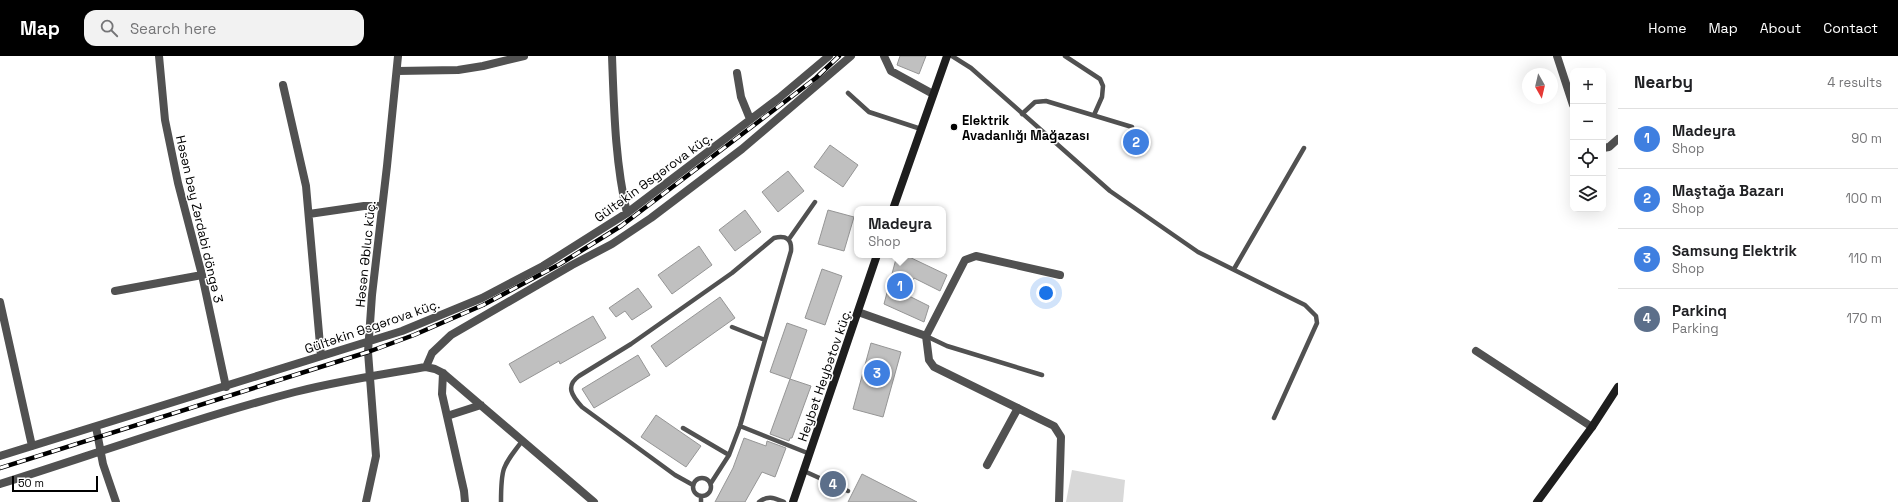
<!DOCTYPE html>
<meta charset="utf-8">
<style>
:root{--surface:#fff;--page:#f2f2f2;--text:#202124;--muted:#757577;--line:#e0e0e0;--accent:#000}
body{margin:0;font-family:"Space Grotesk",sans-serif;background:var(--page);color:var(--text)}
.controls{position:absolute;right:12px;top:12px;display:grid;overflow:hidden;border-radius:8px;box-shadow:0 4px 16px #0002}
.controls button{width:36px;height:36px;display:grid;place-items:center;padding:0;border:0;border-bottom:1px solid var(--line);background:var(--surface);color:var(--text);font:20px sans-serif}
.compass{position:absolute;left:1522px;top:12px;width:36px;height:36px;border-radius:50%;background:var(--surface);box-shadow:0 4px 16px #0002;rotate:172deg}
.scale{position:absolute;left:12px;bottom:10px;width:86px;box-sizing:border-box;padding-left:4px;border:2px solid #000;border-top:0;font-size:11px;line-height:14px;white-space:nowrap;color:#000;-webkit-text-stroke:3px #fff;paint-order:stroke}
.you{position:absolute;left:1046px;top:237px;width:14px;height:14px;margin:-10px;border:3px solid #fff;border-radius:50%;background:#1a73e8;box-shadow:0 0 0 6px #1a73e833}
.badge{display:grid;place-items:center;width:26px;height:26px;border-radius:50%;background:var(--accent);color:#fff;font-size:13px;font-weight:700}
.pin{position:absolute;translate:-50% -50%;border:2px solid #fff;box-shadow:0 1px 4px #0006}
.popup{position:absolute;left:854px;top:150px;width:92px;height:52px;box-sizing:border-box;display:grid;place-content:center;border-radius:8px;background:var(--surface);filter:drop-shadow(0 1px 3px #0005);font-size:13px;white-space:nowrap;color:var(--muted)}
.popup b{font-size:15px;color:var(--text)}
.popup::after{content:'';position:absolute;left:50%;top:100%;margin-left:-8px;border:8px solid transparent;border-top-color:var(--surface)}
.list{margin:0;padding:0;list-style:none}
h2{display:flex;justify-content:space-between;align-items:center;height:52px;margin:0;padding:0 16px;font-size:17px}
h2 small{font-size:13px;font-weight:400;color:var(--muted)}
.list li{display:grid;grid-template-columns:26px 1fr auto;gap:12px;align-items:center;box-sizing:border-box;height:60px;padding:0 16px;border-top:1px solid var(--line)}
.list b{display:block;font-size:15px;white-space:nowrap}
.list p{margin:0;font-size:13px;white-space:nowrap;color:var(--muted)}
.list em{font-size:13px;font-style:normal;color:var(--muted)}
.icon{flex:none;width:22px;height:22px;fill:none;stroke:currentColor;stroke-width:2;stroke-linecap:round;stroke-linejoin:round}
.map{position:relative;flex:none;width:1618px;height:446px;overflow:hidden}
header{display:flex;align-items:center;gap:24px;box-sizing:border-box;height:56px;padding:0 20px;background:var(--accent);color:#fff}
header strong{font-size:19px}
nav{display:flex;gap:22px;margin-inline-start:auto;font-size:14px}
.search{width:280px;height:36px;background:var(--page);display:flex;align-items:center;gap:10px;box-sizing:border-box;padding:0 14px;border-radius:12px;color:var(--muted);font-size:15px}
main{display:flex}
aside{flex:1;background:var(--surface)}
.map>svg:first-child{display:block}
</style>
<header>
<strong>Map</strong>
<div class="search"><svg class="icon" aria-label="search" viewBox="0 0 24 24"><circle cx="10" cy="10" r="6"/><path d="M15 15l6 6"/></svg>Search here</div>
<nav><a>Home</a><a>Map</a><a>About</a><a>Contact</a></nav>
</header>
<main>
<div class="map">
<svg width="1618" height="446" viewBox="0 0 1618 446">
<rect width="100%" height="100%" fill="#fff"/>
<path fill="#d8d8d8" d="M1072 414 1125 424 1123 446H1066Z"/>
<path fill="#c0c0c0" stroke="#959595" d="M900 0H926L919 18 897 9Z
M830 89 858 109 843 131 814 111Z
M788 115 804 135 778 156 762 136Z
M745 154 761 176 735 195 719 174Z
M828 154 854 161 844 195 818 188Z
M699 190 712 209 672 238 658 219Z
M897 199H905L947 219 940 235 914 222 907 239 929 250 924 266 884 248Z
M822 213 842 220 825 269 805 262Z
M638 232 652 251 632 264 625 255 616 261 609 252Z
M720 241 735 262 666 311 651 290Z
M593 260 606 282 560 308 559 305 520 327 509 308Z
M787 267 807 274 790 323 770 316Z
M871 287 901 296 883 361 853 353Z
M638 299 650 319 594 352 582 333Z
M790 323 811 330 792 382H790L789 385 770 378Z
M656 359 701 390 686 411 641 381Z
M744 382 766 390 767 385 786 392 775 421 762 416 745 446H715L733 412Z
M862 418 917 446H848Z"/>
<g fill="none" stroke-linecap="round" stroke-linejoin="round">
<path stroke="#515151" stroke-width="4.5" d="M952 0 971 12 1110 135 1198 196 1305 249 1316 260 1317 267 1274 362
M1065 0 1100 23 1103 30 1102 41 1094 59
M848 37 869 56 921 73
M1022 58 1035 46 1046 45 1132 71
M789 183 815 146
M1234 213 1304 92
M732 271 765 284
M926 280 947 290 1042 319
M740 370 810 398
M683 372 729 399
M804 415 848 435
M693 431a9 9 0 1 1 18 0a9 9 0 1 1-18 0Z
M693 429 675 419 582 351C572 340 565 330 579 320L631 288 732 217 774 182C786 179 792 183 791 195L740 370 729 399 711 427
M501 446C501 412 502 411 523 384
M701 446V440
M759 446C768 439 774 442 784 446"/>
<path stroke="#515151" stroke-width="8" d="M159 0 165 64 178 127 202 219 226 331
M612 0C614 52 615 106 627 157
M884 0 891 15 933 38
M1557 0 1573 49
M397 15 458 14 483 10 524 0
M737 17 741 41 750 63
M283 29 306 130 321 300
M1603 92 1609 91 1618 83
M309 158 364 150H382
M115 235 202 219
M0 246 32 390
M858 256 926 280 929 304 934 311 1054 370 1061 381 1059 446
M926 280 965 204 976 200 1060 219
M1476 295 1592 371
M426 311 432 297 451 279 572 209 612 188 651 162 742 93 851 0
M443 317 442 338 464 435 465 446
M447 360 481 349
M96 371 103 408 116 446
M0 400 402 275 482 242 543 210 627 157 779 42 829 0
M987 409 1018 352
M0 428C98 397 196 362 295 336 338 325 383 318 426 311L435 313 443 317 594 446
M366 446 376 400 368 296 372 239 387 110 398 0"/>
<path stroke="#1e1e1e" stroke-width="8" d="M893 153 947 0
M793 446 877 199
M1537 446 1592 371 1618 331"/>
<defs>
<path id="rail" d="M0 412 368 296 414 279 483 249 560 208 621 170 816 22 839 0"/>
</defs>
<use href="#rail" stroke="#000" stroke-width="4.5"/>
<use href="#rail" stroke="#fff" stroke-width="3" stroke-dasharray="9" stroke-linecap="butt"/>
</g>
<circle fill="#000" stroke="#fff" stroke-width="1.5" cx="954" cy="71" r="4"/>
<g text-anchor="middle" stroke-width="3" stroke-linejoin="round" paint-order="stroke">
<g font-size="13" font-weight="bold" fill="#000" stroke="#fff" text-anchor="start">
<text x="962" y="69">Elektrik<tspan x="962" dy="15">Avadanlığı Mağazası</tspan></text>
</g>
<g font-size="13" fill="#000" stroke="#fff">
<text transform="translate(653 121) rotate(-36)" y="5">Gültəkin Əsgərova küç.</text>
<text transform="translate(200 163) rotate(77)" y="5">Həsən bəy Zərdabi döngə 3</text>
<text transform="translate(365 198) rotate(-84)" y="5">Həsən Əbluc küç.</text>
<text transform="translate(372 270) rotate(-19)" y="5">Gültəkin Əsgərova küç.</text>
<text transform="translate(824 319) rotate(-71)" y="5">Heybət Heybətov küç.</text>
</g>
</g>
</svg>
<div class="controls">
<button>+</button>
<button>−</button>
<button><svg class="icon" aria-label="locate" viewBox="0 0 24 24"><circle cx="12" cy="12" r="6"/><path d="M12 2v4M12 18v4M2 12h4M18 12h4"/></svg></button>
<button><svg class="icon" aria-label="layers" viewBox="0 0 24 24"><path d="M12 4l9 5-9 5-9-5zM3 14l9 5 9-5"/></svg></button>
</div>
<svg class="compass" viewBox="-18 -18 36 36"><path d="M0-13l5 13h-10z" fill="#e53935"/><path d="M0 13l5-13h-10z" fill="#757577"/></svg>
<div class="scale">50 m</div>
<div class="you"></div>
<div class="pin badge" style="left:900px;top:230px;background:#3f7fe0">1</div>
<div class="popup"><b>Madeyra</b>Shop</div>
<div class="pin badge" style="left:1136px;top:86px;background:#3f7fe0">2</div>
<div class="pin badge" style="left:877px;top:317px;background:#3f7fe0">3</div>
<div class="pin badge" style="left:833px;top:428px;background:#5c6f8a">4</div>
</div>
<aside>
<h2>Nearby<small>4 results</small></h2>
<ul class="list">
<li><span class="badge" style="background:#3f7fe0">1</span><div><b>Madeyra</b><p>Shop</p></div><em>90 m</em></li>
<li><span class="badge" style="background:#3f7fe0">2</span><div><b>Maştağa Bazarı</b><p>Shop</p></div><em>100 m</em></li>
<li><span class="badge" style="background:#3f7fe0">3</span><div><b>Samsung Elektrik</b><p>Shop</p></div><em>110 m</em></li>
<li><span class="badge" style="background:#5c6f8a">4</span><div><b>Parkinq</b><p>Parking</p></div><em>170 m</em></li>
</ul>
</aside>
</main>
